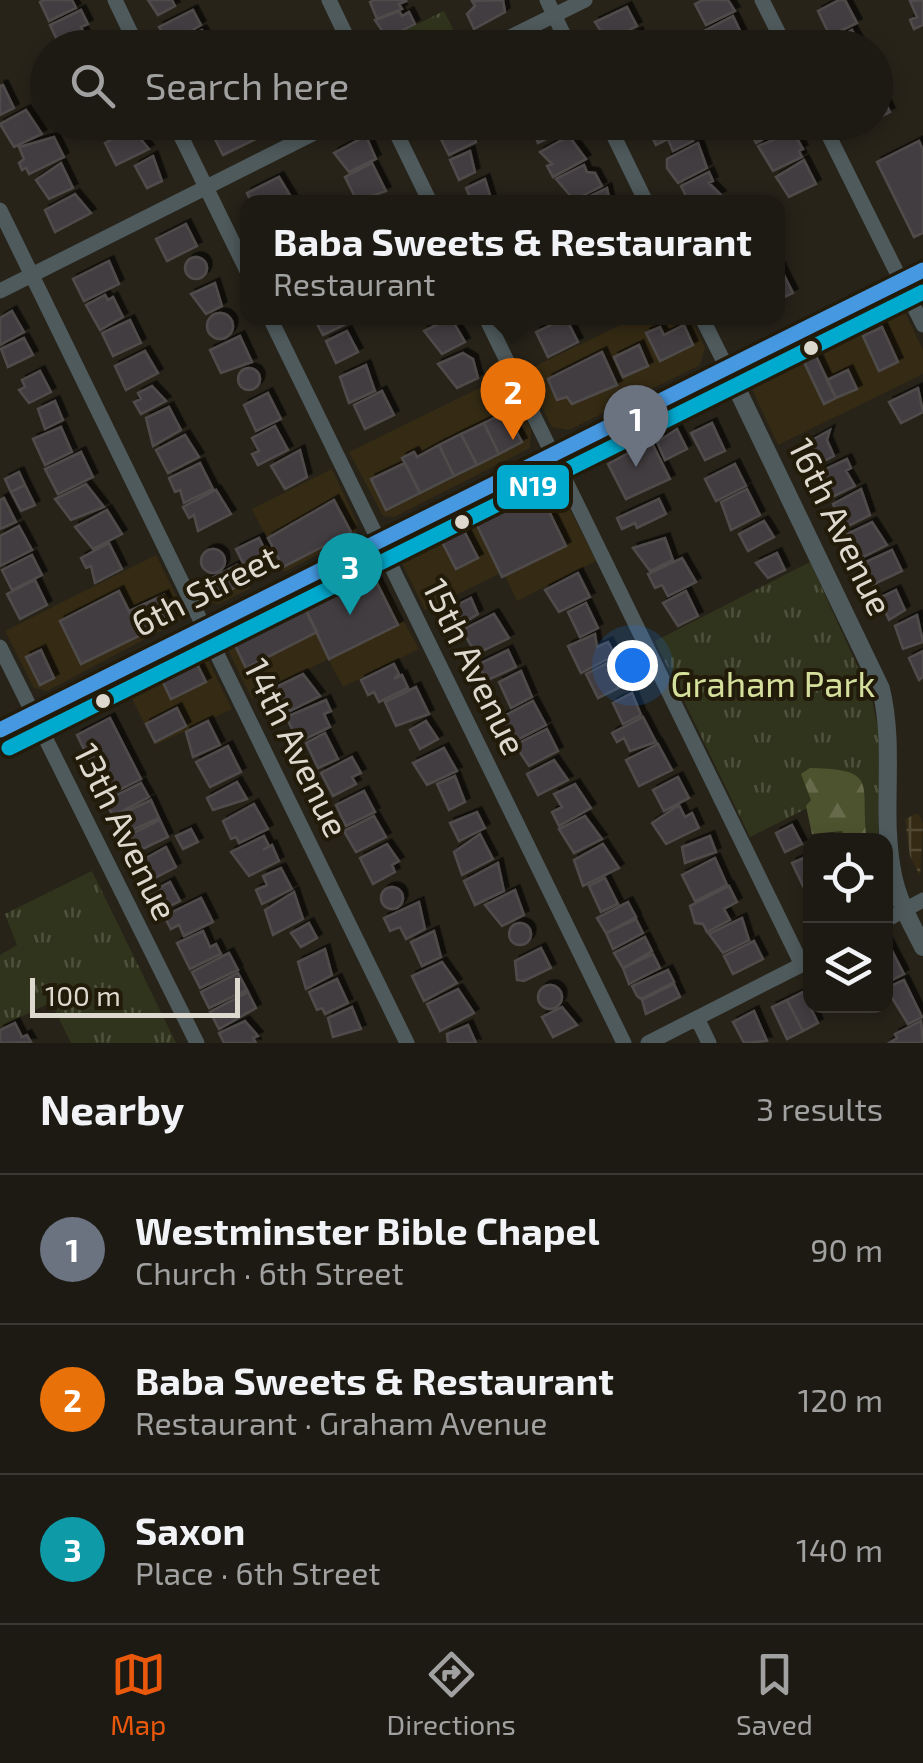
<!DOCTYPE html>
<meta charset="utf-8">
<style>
:root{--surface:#1d1a13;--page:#25231c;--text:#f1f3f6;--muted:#a0a1a0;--line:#3b3833;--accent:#ea580c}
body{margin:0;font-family:"Exo 2",sans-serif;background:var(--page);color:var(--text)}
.controls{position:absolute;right:30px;bottom:30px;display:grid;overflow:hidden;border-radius:20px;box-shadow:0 5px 15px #0003}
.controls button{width:90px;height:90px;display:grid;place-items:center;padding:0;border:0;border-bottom:2px solid var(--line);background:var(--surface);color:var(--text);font:50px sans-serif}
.scale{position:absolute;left:30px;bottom:25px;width:210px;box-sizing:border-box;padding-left:10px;border:5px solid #ded9ce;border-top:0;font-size:28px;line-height:35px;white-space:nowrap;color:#ded9ce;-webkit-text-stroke:8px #231b0a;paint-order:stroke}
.you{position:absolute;left:632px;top:665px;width:35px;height:35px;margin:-25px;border:8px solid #fff;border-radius:50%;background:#1a73e8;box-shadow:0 0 0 15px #1a73e833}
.badge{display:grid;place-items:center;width:65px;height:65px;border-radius:50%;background:var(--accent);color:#fff;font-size:32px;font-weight:700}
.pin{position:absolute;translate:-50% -82px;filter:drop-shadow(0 2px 5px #0008)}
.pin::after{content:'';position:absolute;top:52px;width:35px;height:30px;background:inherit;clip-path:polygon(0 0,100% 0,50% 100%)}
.popup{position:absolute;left:240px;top:195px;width:545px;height:130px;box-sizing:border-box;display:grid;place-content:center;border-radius:20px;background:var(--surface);filter:drop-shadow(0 2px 8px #0005);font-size:32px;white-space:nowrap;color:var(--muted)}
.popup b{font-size:38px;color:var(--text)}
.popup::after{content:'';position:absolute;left:50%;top:100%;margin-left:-20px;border:20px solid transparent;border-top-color:var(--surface)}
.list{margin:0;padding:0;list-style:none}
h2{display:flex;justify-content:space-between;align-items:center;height:130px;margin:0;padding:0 40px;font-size:42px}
h2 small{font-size:32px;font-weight:400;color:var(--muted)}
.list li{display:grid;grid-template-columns:65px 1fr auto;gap:30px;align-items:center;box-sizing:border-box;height:150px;padding:0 40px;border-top:2px solid var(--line)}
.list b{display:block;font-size:38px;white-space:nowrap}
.list p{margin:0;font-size:32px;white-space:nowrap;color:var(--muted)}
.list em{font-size:32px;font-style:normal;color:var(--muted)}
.icon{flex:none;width:55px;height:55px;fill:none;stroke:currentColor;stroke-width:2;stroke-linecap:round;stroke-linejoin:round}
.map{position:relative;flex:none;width:923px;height:1043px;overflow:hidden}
.search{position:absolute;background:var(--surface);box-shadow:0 5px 15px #0003;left:30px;right:30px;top:30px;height:110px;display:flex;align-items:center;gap:25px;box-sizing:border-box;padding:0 35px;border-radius:55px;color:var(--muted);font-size:38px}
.sheet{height:580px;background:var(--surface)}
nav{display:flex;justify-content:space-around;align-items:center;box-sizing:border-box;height:140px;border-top:2px solid var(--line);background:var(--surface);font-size:28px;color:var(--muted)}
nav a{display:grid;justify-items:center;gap:5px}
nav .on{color:var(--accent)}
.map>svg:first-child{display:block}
</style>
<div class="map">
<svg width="923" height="1043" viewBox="0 0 923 1043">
<defs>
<pattern id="industrial-grid" width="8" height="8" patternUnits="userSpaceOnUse" patternTransform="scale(2.5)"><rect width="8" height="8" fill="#352b14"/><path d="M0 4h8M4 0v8" fill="none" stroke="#524935"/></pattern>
<pattern id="grass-tufts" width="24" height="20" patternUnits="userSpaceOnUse" patternTransform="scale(2.5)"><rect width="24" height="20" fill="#31341c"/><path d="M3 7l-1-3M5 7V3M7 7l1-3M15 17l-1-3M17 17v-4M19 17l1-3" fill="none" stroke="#4e513c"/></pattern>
<pattern id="forest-firs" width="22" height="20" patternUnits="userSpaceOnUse" patternTransform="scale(2.5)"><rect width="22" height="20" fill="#4e532f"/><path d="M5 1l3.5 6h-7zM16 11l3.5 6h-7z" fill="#676b4c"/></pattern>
<filter id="shadow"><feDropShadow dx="4.5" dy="-4.5" stdDeviation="0" flood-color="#0009"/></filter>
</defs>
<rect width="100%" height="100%" fill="#272319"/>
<path fill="#352b14" d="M890 302 903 308 923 350V374L778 445 748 380 749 373Z
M635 318H690L705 348 700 365 569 430 552 427 523 372Z
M504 376 531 430 530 448 394 517 383 516 349 452Z
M332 469 357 523 356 535 284 572 252 509Z
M547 475 557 483 596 561 517 601 503 572 425 610 400 559 402 547Z
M156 555 184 612 183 619 47 691 34 688 5 631Z
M239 563 251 588 219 604 205 601 196 584Z
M372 563 419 649 343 687 328 659 252 699 226 646V635Z
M197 649 206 656 232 709 155 745 124 683Z"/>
<path fill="url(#industrial-grid)" d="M918 813 923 824 920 876 910 856 905 819Z"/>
<path fill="url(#grass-tufts)" d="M444 11 462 47H371Z
M810 562 871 696 880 737 878 840H838L819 802 750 837 655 641Z
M92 871 176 1043H71L51 1002 0 1027V955L17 945 5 914Z"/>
<path fill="url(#forest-firs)" d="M810 768C882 769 859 786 867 840H846L842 831 812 834 806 806 811 800 801 774Z"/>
<path fill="#433e41" stroke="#504c4c" stroke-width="2.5" filter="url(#shadow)" d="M44 0H72L76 8 49 21 40 2Z
M148 0H172L175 6 158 15Z
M374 0H405L406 1 399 4 402 9 377 19 370 2Z
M503 0 505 12 474 29 467 14 475 6 472 1Z
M703 0H728L735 11 706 25 695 4Z
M839 0H845L857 23 830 36 818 11Z
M923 0V25L914 29 910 20 917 17 910 1Z
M627 7 637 26 607 41 595 22Z
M81 10 88 24 81 27 87 39 72 46 67 37 58 42 50 25Z
M193 10 201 25 170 43 159 27Z
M399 11 402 16 409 12 415 24 387 38 375 20Z
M733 16 746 43 710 48 702 32Z
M202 30 211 46 172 48 170 43Z
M852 30 862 48H824L823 46Z
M638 32 645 48H608V47Z
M3 85 14 108 0 115V86Z
M879 91 890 112 876 119V92Z
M26 110 42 134 14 147 0 124Z
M97 122H128L104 135Z
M234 122H245L254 140 223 155 212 133Z
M454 122H470L476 142 449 155 437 131Z
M530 122H568L569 128 538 143Z
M689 122 693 141 673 151 668 139 656 145 649 131 663 122Z
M747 122H789L790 125 756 143Z
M132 129 149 149 116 165 105 143Z
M793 132 803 149 799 151 802 157 773 171 758 146Z
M366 136 376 159 349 172 334 153Z
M569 136 586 159 553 177 547 166 552 164 540 152Z
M54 137 64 157 29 174 26 168 22 170 19 163 24 159 19 147Z
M919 141 923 150V233L914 237 877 162Z
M698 143 707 168 678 183 667 168V159Z
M470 151 475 172 459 180 450 160Z
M153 156 162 181 147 188 135 166Z
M804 160 816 184 789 197 776 177Z
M61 163 73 188 49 199 36 180Z
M372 163 386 191 357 201 345 177Z
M584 165 587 172 595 173 602 186 574 200 556 179Z
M709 172 713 181 709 183 721 195 707 202H689L681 186Z
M279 177 293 200 251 202 247 193Z
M485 179 492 202H472L466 188Z
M607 188 610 202H578Z
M75 194 91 213 55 232 45 210Z
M186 224 197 246 167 261 156 239Z
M185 268a11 11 0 1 1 22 0a11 11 0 1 1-22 0Z
M109 261 119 284 84 301 73 279Z
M778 263 793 293 778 300Z
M215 283 222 306 206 314 191 294Z
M105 295 108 300 113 297 123 317 100 330 86 305Z
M12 311 24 332 0 345V318Z
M207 326a13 13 0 1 1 26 0a13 13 0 1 1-26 0Z
M314 318H342L346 324 323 335Z
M451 318 465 342 442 354 424 331Z
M566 318 578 342 548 357 536 332Z
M130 320 141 343 113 356 102 333Z
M684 325 693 345 660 361 646 333 660 327 664 335Z
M882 327 898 362 879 371 863 336Z
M347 331 358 352 336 363 326 341Z
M240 336 252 362 221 373 210 350Z
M24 338 33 355 8 367 1 349Z
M639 345 648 366 623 377 614 357Z
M145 351 158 373 126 390 115 366Z
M602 352 617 385 572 404 567 397 557 400 548 379Z
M463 353 473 359 478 378 457 388 438 364Z
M816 356 836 398 824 404 804 362Z
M366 365 375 391 349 403 340 377Z
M238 379a11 11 0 1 1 22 0a11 11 0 1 1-22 0Z
M848 370 857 389 836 398 827 380Z
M40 371 51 392 29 403 19 390 25 387 22 380Z
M152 386 166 401 141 414 134 402 141 399 138 393Z
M918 388 923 412 901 423 889 402Z
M382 391 394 415 365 429 354 405Z
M268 393 281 419 256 431 244 405Z
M55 401 63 420 45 429 38 409Z
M169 407 181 430 153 446 146 418Z
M506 412 522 442 499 454 484 423Z
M484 423 499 454 477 465 461 434Z
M712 423 725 451 705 460 691 433Z
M275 426 288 450 258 465 252 454 259 451 252 438Z
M61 427 72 452 45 465 33 439Z
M677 429 687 449 665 460 657 442Z
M830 430 827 440 834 456 816 465 805 444Z
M461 434 477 465 454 476 439 445Z
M185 435 199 457 168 473 156 450Z
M651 441 670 479 626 499 608 464Z
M439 445 454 476 420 493 402 458 414 452 417 457Z
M300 450 307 477 285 489 271 466Z
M81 452 93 477 58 494 45 469Z
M847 459 851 468 846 471 855 486 830 498 817 473Z
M200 463 213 489 184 503 180 490 175 492 169 478Z
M405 463 420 493 386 510 371 479Z
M735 464 746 486 716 501 705 479Z
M19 472 25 485 11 492 5 479Z
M86 484 104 507 71 520 55 499Z
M25 485 35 505 21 511 11 492Z
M747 489 760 515 731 530 721 502Z
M861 489 870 515 844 528 833 504Z
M216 490 231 514 198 531 194 515 189 518 183 507Z
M540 493 566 546 502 577 476 523Z
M4 498 16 522 0 529V500Z
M659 499 666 514 637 528 635 523 622 529 617 518Z
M334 500 351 532 283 567 268 538Z
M107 510 122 534 93 549 75 527Z
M764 521 774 537 748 551 739 534Z
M872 522 887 545 859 559 847 534Z
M460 523 478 558 456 569 438 534Z
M19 526 32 550 0 566V536Z
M259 538 267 554 244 565 236 549Z
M665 538 673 560 650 571 633 548Z
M109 543 122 569 95 583 91 566 86 568 81 558Z
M201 561a12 12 0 1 1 24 0a12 12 0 1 1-24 0Z
M892 550 902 571 872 585 861 564Z
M777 553 785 570 768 578 756 563Z
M32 555 42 575 12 590 2 570Z
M682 558 696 582 668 596 662 585 655 588 648 574Z
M237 565 245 582 213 599 204 582Z
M371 571 398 625 329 659 303 604Z
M578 573 590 597 559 612 545 590Z
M35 580 47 605 20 619 7 594Z
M896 590 905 610 889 620 879 598Z
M119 591 141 635 81 664 60 621Z
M686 591 698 616 678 626 663 603Z
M164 595 175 618 141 635 129 611Z
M471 598 478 614 457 627 449 609Z
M586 603 598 628 580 637 568 612Z
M303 604 317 632 246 668 232 639Z
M494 614 509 638 476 654 462 630Z
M917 615 923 642 903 649 895 626Z
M595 634 597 647 608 642 615 655 581 673 568 646Z
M41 650 54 678 40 685 26 657Z
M508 650 516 667 488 680 477 665Z
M923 651V677L919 680 909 658Z
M193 656 206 682 171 699 159 674Z
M617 658 629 683 598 698 586 674Z
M394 664 399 674 394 679 402 675 408 688 379 702 374 692 368 695 361 680Z
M521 671 532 697 511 708 499 682Z
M303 674 320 696 290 711 272 689Z
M416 687 429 714 396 726 385 702Z
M632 693 641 715 623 724 613 703Z
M326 700 331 711 324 714 330 727 299 742 286 717Z
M533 701 546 725 515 741 502 717Z
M177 708 186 726 155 742 146 724Z
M643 717 656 742 630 751 624 738 617 742 612 733Z
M110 718 141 779 107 796 77 735Z
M208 721 220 745 193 757 186 732Z
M426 721 438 739 420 749 410 730Z
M547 729 558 751 529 766 515 745Z
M325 733 338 759 318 768 306 743Z
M658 744 672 770 639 786 626 760Z
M228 746 241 772 210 787 196 762Z
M444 748 457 771 427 785 413 763Z
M352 757 361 773 352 777 356 784 333 796 321 773Z
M554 760 568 780 538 795 527 774Z
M455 776 465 802 449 810 437 784Z
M678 777 689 798 664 811 653 790Z
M237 782 247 799 213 810 207 798Z
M141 783 149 797 113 816 105 801Z
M575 784 591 808 559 826 552 812 562 807 554 794Z
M364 791 375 812 346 826 336 805Z
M151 800 159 818 122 835 115 817Z
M254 804 268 829 239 843 236 837 231 839 223 821Z
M679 805 685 817 692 813 699 828 666 844 652 823Z
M477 812 485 828 459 841 450 823Z
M374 816 386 837 356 852 344 831Z
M585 816 602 839 574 853 559 829Z
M160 820 168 837 132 854 125 837Z
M792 825 802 844 785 852 776 833Z
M191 829 198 842 183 849 176 836Z
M480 834 493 859 462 875 454 852Z
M264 836 269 846 263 850 272 845 279 861 249 876 231 852Z
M710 836 716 852 685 863 682 847Z
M387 844 399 861 392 865 395 872 373 884 360 858Z
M603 844 619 868 583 886 574 860Z
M166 847 176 867 149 881 139 862Z
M808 856 810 885 804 888 792 863Z
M715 858 727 885 695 901 682 875Z
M498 863 504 891 475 905 464 881Z
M281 868 292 889 262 904 256 890 267 885 263 876Z
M605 878 618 904 601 912 589 886Z
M170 882 180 901 158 912 149 893Z
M729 886 737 902 724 909 730 920 707 932 703 924 695 923 690 906Z
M381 898a11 11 0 1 1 22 0a11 11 0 1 1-22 0Z
M515 890 524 915 502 926 485 905Z
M294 892 303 919 273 935 265 910Z
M201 898 213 922 184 936 179 925 171 929 164 916Z
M419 902 425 929 406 939 400 927 390 931 384 918Z
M628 902 636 917 606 933 597 918Z
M742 918 749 940 723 953 709 934Z
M636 919 643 933 613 949 606 933Z
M509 934a11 11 0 1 1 22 0a11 11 0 1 1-22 0Z
M309 923 317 938 301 947 291 933Z
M203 931 210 947 216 944 221 954 190 969 177 943Z
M434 931 441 957 422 966 411 942Z
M645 937 652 951 623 968 614 953Z
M754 941 763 959 733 974 724 956Z
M887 941 904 974 886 983V942Z
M541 948 551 968 524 981 517 980 515 961Z
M325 949 332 975 306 989 298 962Z
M229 953 238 970 200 988 192 972Z
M653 954 660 968 629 984 623 968Z
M442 962 457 983 424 1001 412 976Z
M668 970 674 982 641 999 637 996 632 986Z
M238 973 247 990 209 1008 201 992Z
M337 979 348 1003 325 1014 322 1008 317 1010 309 992Z
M904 980 922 1017 908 1024 886 988Z
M674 984 680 997 646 1014 642 1000Z
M538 997a12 12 0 1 1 24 0a12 12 0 1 1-24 0Z
M458 989 474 1013 440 1031 427 1004Z
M248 992 256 1008 219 1029 210 1012Z
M803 992 818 1023 803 1031 787 1000Z
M787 1000 803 1031 787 1039 772 1007Z
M352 1007 361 1029 333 1037 328 1018Z
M562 1007 577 1025 553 1037 542 1017Z
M754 1011 767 1041 744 1043 733 1022Z
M245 1021 258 1036 253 1038 256 1043H224L219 1033Z
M921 1021 923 1043H889L897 1038 895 1034Z
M15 1023 22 1037 27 1035 31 1042 0 1043V1030Z
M468 1025 476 1043H448L447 1034Z"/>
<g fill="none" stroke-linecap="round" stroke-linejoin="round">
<path stroke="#4f5a5c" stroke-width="15" d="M115 0 138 48
M329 0 352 48
M547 0 570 48
M762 0 786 48
M488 48 585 0
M174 122 248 273
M391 122 430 202
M607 122 646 202
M822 122 923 325
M0 210 407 1043
M0 291 336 122
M270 318 624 1043
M486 318 802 965
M702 318 727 368
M0 647 197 1043
M886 920 923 900
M697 1018 709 1043
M648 1043 809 961"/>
<path stroke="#4f5a5c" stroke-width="18" d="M727 368 881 689C896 752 880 813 893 875 898 901 912 925 923 947
M0 730 923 270"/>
<defs>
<path id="bus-1" d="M0 730 923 270"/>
<path id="bus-2" d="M9 748 923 292"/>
</defs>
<use href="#bus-1" stroke="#231b0a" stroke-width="22"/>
<use href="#bus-2" stroke="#231b0a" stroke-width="22"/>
<use href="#bus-1" stroke="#4699e1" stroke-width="15"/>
<use href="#bus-2" stroke="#00a9ce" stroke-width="15"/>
</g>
<g fill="#ded9ce" stroke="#231b0a" stroke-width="4">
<circle cx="811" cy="348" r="9"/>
<circle cx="462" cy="522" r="9"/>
<circle cx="103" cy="701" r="9"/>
</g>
<g text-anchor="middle" stroke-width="8" stroke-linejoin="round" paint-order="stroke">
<g font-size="35" fill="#ded9ce" stroke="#231b0a">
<text transform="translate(840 527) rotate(64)" y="12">16th Avenue</text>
<text transform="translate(205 591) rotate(-27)" y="12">6th Street</text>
<text transform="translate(474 667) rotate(64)" y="12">15th Avenue</text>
<text transform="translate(296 748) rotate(64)" y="12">14th Avenue</text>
<text transform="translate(125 832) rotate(64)" y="12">13th Avenue</text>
</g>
<g font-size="35" fill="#d4e09c" stroke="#231b0a">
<text x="773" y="697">Graham Park</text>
</g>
</g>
<rect stroke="#231b0a" stroke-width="4" x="495" y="463" width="76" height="48" rx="10" fill="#00a9ce"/>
<g font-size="28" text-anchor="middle" font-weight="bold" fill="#fff">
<text x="533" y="496">N19</text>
</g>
</svg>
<div class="controls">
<button><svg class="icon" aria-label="locate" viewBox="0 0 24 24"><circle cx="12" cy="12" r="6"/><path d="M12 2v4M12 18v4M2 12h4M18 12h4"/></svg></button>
<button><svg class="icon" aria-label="layers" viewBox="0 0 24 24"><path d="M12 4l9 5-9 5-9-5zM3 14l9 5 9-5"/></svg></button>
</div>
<div class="scale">100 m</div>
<div class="you"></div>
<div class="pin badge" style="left:636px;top:467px;background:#6b7280">1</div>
<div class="pin badge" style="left:513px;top:440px;background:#e8710a">2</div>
<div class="popup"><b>Baba Sweets &amp; Restaurant</b>Restaurant</div>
<div class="pin badge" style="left:350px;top:615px;background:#0f9aa8">3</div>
<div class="search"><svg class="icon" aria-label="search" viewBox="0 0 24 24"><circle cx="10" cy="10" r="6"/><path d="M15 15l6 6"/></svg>Search here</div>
</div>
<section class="sheet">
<h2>Nearby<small>3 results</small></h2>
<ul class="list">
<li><span class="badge" style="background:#6b7280">1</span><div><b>Westminster Bible Chapel</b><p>Church · 6th Street</p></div><em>90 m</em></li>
<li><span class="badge" style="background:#e8710a">2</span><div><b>Baba Sweets &amp; Restaurant</b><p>Restaurant · Graham Avenue</p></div><em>120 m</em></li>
<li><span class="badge" style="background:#0f9aa8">3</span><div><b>Saxon</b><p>Place · 6th Street</p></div><em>140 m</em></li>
</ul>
</section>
<nav>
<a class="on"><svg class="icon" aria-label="map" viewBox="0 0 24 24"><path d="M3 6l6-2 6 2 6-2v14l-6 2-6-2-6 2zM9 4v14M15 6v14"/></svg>Map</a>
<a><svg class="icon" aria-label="directions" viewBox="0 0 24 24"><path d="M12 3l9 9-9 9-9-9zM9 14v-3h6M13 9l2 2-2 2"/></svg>Directions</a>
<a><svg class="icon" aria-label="saved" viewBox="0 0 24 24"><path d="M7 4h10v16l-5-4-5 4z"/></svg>Saved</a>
</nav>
